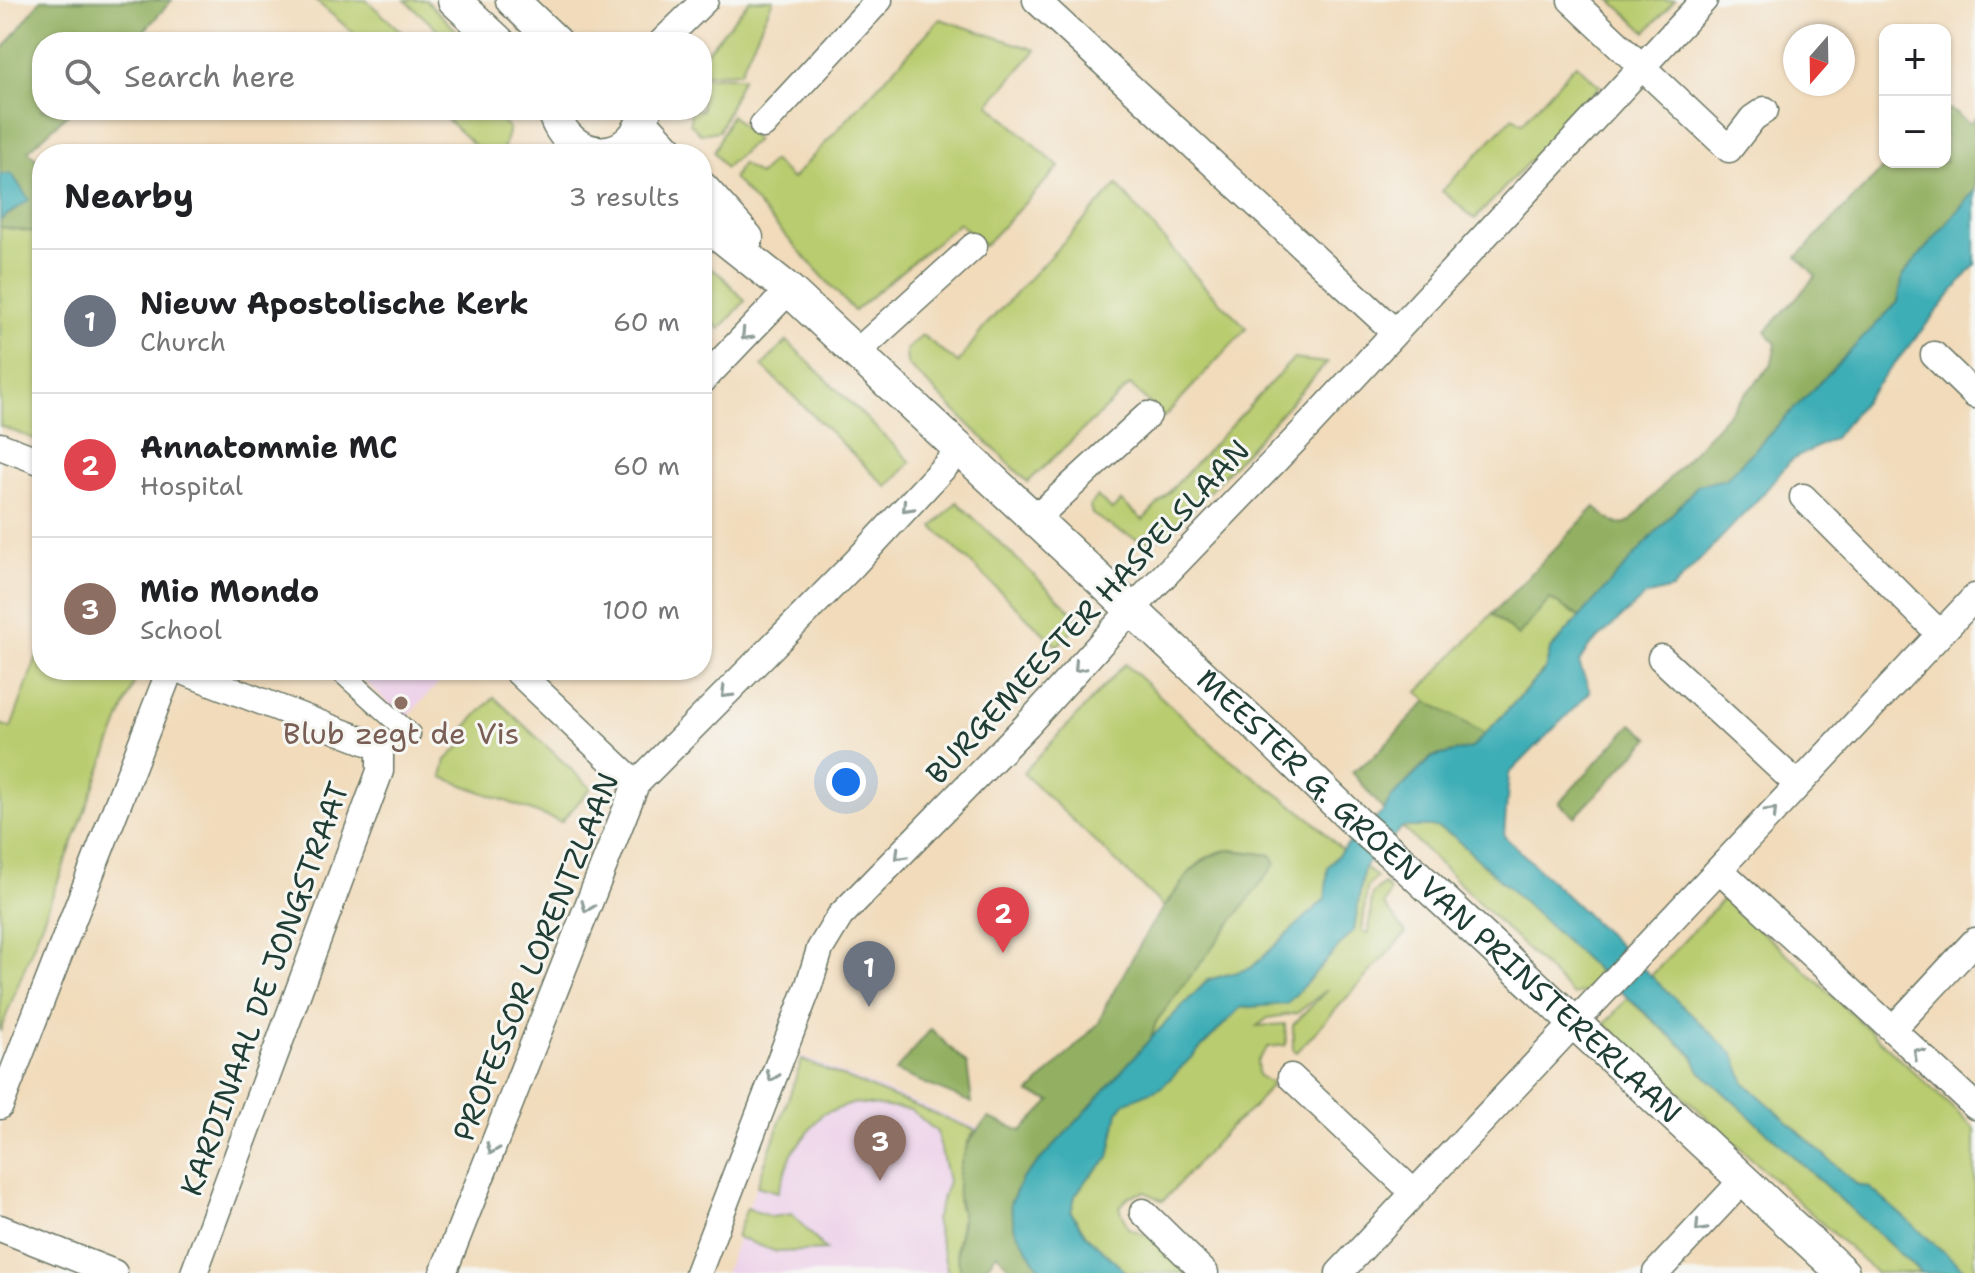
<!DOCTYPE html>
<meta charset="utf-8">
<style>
:root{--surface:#fff;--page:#f2f2f2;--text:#202124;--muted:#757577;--line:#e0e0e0;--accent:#d1495b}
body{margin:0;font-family:"Shantell Sans",sans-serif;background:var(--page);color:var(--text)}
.controls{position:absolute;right:24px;top:24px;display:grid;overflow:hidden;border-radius:16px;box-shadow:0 2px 6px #0004}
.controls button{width:72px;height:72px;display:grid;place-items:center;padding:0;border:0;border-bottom:2px solid var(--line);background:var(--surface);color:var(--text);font:40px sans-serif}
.compass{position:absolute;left:1783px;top:24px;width:72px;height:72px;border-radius:50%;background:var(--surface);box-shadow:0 2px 6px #0004;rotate:200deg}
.you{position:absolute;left:846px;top:782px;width:28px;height:28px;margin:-20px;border:6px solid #fff;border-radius:50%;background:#1a73e8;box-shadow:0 0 0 12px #1a73e833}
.badge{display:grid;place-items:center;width:52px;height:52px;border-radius:50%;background:var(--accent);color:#fff;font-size:26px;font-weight:700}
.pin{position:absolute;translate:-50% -66px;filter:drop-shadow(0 2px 4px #0008)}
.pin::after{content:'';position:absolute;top:42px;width:28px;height:24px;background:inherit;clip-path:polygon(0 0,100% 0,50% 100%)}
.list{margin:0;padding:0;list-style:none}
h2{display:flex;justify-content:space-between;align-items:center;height:104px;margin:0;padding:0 32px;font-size:34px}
h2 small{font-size:26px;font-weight:400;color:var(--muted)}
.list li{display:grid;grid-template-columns:52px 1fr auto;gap:24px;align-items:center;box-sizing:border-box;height:144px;padding:0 32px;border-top:2px solid var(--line)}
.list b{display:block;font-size:30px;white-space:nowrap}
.list p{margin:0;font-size:26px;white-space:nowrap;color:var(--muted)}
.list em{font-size:26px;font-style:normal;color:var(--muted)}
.icon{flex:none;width:44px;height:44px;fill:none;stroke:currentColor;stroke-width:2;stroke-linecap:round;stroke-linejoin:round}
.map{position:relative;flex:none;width:1975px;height:1273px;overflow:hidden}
.search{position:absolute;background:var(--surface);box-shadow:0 2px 6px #0004;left:32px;top:32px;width:680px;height:88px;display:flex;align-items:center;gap:20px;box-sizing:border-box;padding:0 28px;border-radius:32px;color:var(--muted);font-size:30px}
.panel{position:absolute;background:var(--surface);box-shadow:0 2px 6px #0004;left:32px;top:144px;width:680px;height:536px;border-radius:32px}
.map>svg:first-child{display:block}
</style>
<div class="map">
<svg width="1975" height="1273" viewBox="0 0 1975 1273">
<rect width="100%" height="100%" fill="#f6f6f2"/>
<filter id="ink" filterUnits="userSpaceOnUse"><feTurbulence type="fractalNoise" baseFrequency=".0125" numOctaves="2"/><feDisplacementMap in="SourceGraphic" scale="16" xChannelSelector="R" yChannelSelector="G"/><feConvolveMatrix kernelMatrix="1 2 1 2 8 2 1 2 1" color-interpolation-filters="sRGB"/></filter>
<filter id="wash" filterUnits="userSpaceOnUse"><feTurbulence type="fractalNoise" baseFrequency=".006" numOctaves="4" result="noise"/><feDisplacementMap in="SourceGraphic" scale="32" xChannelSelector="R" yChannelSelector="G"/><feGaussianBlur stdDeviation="1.8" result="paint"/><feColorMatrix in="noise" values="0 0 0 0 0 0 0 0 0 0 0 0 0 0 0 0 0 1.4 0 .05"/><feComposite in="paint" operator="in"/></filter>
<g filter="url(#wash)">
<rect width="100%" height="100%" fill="#f1dbbb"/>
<path fill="#edd1e9" d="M353 670H451L405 719Z
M802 1057 1020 1145 975 1273H725Z"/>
<path fill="#bacc6f" stroke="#6c8452" stroke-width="2" d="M315 0H366L413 42H364Z
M405 0H426L468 42H451Z
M750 0H773L740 72 705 74 702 72V57Z
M1611 0H1675L1646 32Z
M940 19 1036 50 989 104 1059 167 984 246 959 223 854 311 733 178 742 164 759 175 773 161 792 179Z
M1576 64 1600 86 1475 219 1442 191 1513 117 1522 123Z
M702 77H743L719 131 700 134 690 123 691 110H702Z
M437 110H489L509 128 502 154H484Z
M731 115 756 140 725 168 714 152Z
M1117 185 1203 285 1247 328 1164 417 1130 385 1028 482 907 364 906 350 922 335 958 363 985 326Z
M0 227 42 233V442L0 426Z
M702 262 722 276 745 301 720 329 702 312Z
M787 341 911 462 887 487 762 366Z
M1293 359 1327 363 1169 535 1144 542 1117 530 1092 514 1090 506 1097 496 1112 510 1121 501 1143 520Z
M957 502 1082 621 1057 646 933 527Z
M1550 599 1580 617 1550 650 1545 669 1485 734 1427 701 1418 692 1492 614 1518 635Z
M42 642V670H139L0 1032V724L11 728Z
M1125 664 1221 752 1311 819 1342 850 1328 867 1326 898 1251 968 1208 980 1151 1038 1156 1022 1271 855C1258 853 1245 851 1232 850 1200 850 1180 885 1164 907L1023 773Z
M494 697 591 788 561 822 442 777 446 760 468 739 462 731Z
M1402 827H1436L1452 835 1602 975 1585 992 1573 995Z
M1364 867 1377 877 1367 887 1362 932 1369 933 1372 894 1384 884 1390 891 1384 905 1406 933 1297 1052 1293 1049V1025L1328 989 1297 1013 1268 1018 1257 1026 1285 1024 1286 1045 1268 1047 1257 1061 1258 1075 1272 1084 1254 1107 1229 1128 1163 1201 1145 1192 1129 1196 1120 1207 1128 1228 1147 1235 1189 1273H1127L1086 1235 1071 1212 1075 1196 1086 1180 1109 1158 1118 1112 1125 1102 1161 1088 1240 1008 1287 1003 1354 930Z
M1723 899 1793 959 1975 1129V1268L1968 1273 1870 1188 1856 1184 1745 1083 1734 1055 1650 977Z
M1627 998 1693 1056 1699 1070 1921 1273H1876L1605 1024Z
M802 1060 975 1130 967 1143 958 1204 962 1215 956 1248 962 1273H948L935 1220 948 1181 937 1132 911 1110 855 1103 822 1114 792 1153 778 1192 757 1186Z
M747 1208 771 1217 792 1214 826 1250 777 1252 736 1237Z"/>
<path fill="#93b062" stroke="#59764b" stroke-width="2" d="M41 0H172L134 42H42V110H72L28 151 42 165V233L0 227V220L14 211 12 174H0V53Z
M1950 109 1970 124 1975 118V190L1903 275 1898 302 1726 479 1698 485 1580 617 1550 599 1518 636 1492 614 1595 507C1607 518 1615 529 1631 521L1771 366 1776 344 1766 331 1816 276 1797 257 1889 162H1945V112Z
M1427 701 1485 734 1472 748 1432 757 1391 798 1384 811 1352 772 1373 757Z
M1632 724 1650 738 1575 817 1559 803Z
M1228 850 1271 855 1276 863 1156 1022 1151 1038 1080 1118 1022 1179 1010 1204 1015 1229 1043 1273H1014L997 1253 981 1273H962C951 1244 962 1242 962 1217 962 1210 959 1204 958 1198 956 1166 965 1139 989 1118L1022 1131 1051 1101 1029 1093 1099 1023 1106 1005 1150 927 1190 872 1210 856Z
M931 1029 967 1064 972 1103 895 1071Z"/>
<path fill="#3cadb6" stroke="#2e7575" stroke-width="2" d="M0 174H12L29 200 0 220Z
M1975 190V265L1834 438 1790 461 1762 495 1672 589 1645 596 1589 647 1579 663 1590 692 1509 774 1504 836 1734 1055 1745 1083 1856 1184 1870 1188 1968 1273H1921L1699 1070 1693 1055 1602 975 1452 835 1436 827H1402L1364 867 1354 930 1287 1004 1240 1008 1161 1088 1126 1102 1118 1112 1109 1158 1086 1180 1075 1196 1071 1212 1086 1235 1127 1273H1043L1015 1229 1010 1204 1022 1179 1080 1118 1151 1038 1208 980 1251 968 1325 899 1328 867 1342 850 1384 811 1391 798 1433 757 1472 748 1545 670 1550 650 1698 485 1726 479 1898 302 1903 275Z"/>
</g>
<g filter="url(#ink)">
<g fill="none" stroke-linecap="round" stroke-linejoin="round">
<defs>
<path id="pedestrian" d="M339 670 410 734"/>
<path id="minor" d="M1036 0 1394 331
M1571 0 1729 149 1753 118 1765 110
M662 42 705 0
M763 125 879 0
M856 353 974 246
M1934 355 1975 395
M702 381 789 290
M0 446 42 462
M1803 497 1940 634
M1035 519 1148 415
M1661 658 1798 785
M180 670 380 747V771L194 1273
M516 670 636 784
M1719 869 1975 1106
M1893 1029 1975 941
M1291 1077 1414 1193
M0 1106 170 670
M1143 1212 1205 1273
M0 1228 114 1273
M443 1273 636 784 854 564 960 450
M698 1273 809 985 820 949 840 916 1027 725 1132 609 1296 439 1704 0
M1339 1273 1975 597
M1656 1273 1743 1180"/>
<g id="tertiary">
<path d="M454 0 499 42"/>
<path d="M512 0 556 42"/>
<path d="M553 110C568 166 636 167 645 110"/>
<path d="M642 123 671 154"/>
<path d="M702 188 747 238"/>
<path id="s1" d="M702 221 789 290 1263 732 1357 823 1403 863 1843 1273"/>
</g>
</defs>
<use href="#pedestrian" stroke="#687463" stroke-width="23"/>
<use href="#minor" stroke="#687463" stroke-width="29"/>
<use href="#tertiary" stroke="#687463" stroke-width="35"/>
<use href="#pedestrian" stroke="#fff" stroke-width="20"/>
<use href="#minor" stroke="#fff" stroke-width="26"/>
<use href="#tertiary" stroke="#fff" stroke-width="32"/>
</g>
<defs><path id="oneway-chevron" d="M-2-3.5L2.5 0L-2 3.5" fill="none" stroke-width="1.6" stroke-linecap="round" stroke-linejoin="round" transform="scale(2)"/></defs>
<g stroke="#8f9e9a">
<use href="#oneway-chevron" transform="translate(746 335) rotate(134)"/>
<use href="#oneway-chevron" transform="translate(907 507) rotate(133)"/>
<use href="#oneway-chevron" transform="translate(1079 667) rotate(132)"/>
<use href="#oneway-chevron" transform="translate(726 693) rotate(135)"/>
<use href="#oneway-chevron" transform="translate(1772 812) rotate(-47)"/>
<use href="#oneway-chevron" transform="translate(900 855) rotate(134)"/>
<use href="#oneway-chevron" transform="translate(587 907) rotate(112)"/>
<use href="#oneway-chevron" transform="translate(1918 1053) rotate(-137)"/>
<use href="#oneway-chevron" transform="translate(772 1076) rotate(111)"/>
<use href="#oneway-chevron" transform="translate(492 1149) rotate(112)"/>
<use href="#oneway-chevron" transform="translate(1700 1227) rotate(133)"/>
</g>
</g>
<circle fill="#8d6e63" stroke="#f6f6f2" stroke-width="3" cx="401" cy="703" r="8"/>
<g text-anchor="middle" stroke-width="6" stroke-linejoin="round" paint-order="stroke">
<g font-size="30" fill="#1f3d34" stroke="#f6f6f2">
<text transform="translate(1088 612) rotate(-47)" y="10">BURGEMEESTER HASPELSLAAN</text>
<text dy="10" stroke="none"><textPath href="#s1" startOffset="1000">MEESTER G. GROEN VAN PRINSTERERLAAN</textPath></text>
<text transform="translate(536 957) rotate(-68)" y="10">PROFESSOR LORENTZLAAN</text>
<text transform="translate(265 989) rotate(-70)" y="10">KARDINAAL DE JONGSTRAAT</text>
</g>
<g font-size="30" fill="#785e54" stroke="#f6f6f2">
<text x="401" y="744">Blub zegt de Vis</text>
</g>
</g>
</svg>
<div class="controls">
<button>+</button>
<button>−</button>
</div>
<svg class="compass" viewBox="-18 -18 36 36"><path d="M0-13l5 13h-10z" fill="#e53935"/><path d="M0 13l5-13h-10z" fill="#757577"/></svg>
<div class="you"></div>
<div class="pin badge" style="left:869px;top:1007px;background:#6b7280">1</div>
<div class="pin badge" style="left:1003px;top:953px;background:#e0444e">2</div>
<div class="pin badge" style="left:880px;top:1181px;background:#8d6e63">3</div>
<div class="search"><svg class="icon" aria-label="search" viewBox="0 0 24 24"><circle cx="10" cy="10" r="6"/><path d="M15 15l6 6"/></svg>Search here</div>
<section class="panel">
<h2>Nearby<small>3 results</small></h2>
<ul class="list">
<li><span class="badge" style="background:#6b7280">1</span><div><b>Nieuw Apostolische Kerk</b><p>Church</p></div><em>60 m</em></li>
<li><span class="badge" style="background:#e0444e">2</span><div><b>Annatommie MC</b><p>Hospital</p></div><em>60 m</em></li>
<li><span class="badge" style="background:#8d6e63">3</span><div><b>Mio Mondo</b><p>School</p></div><em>100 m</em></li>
</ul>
</section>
</div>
